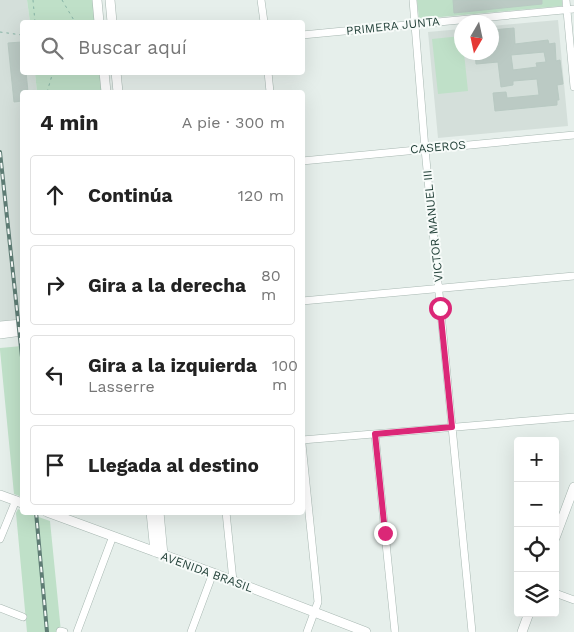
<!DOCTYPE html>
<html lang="es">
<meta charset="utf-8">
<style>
:root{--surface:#fff;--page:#f2f2f2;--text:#222;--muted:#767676;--line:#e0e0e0}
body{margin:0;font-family:"Work Sans",sans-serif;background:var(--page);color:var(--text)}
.controls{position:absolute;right:15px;bottom:15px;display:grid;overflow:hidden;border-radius:5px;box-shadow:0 5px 20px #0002}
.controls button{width:45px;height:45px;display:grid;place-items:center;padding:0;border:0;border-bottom:1px solid var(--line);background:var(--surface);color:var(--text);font:25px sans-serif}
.compass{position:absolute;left:454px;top:15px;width:45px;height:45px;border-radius:50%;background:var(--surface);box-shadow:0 5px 20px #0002;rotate:189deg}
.stop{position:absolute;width:15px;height:15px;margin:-11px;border:4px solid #db2777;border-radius:50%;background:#fff}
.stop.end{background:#db2777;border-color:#fff;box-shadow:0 1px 5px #0008}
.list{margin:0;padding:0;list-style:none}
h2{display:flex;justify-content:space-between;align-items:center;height:65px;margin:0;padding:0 20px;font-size:21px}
h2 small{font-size:16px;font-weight:400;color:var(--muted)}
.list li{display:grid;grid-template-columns:32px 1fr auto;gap:15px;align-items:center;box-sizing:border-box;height:80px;margin:0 10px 10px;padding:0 10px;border:1px solid var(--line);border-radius:5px}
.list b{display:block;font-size:19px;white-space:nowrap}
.list p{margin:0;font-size:16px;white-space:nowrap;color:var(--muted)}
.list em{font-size:16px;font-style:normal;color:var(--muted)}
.icon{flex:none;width:28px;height:28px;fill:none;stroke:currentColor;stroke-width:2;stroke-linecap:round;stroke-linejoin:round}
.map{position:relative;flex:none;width:574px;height:632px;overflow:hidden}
.search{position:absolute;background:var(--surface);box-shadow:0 5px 20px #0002;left:20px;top:20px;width:285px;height:55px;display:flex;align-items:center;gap:12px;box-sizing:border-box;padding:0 18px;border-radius:5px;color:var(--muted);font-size:19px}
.panel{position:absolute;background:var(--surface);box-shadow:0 5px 20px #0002;left:20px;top:90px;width:285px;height:425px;border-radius:5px}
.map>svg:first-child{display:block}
</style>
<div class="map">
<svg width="574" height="632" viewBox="0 0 574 632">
<rect width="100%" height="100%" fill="#e6efeb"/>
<path fill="#d4dfda" d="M0 0H27L30 22H22V72L35 73 37 92H22V323L0 325Z
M558 20 568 126 438 138 428 32 461 29 462 52H492V26Z"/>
<path fill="#bfe0c8" d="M27 0H93L95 22H30Z
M417 0H562V6L419 19Z
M461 36 462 52 464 53 468 91 438 94 432 39Z
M35 73H101L103 92H37Z
M22 346V497L14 494 0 350V348Z
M18 509 22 511V512L27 513 50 521 61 632H27L16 513Z"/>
<path fill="#bbcac4" stroke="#b8c9c2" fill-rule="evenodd" d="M453 0H542V4L454 13Z
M514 28 515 44 548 40 549 44 555 43 556 61 560 60 563 84 557 85 559 100H557V105L495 111 493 93 506 92 507 98 539 95 537 79 513 81V85L501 87 498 62 476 64 475 52H492V30ZM544 52 546 62 536 63 537 67 513 70 511 55Z
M22 42V72H26L28 92H22V101L14 102 8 43Z"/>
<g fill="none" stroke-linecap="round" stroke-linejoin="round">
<defs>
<path id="minor" d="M261 0 264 22
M413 0 425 149 472 632
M566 0 574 87
M302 35 574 9
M268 72 270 92
M302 161 574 135
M302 301 574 276
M375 434 395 632
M302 440 574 417
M302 444 318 602 307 632
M226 512 233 581
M0 539 16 500
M555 593 574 600
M0 608 23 617
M60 631 64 632
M77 632 113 536
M191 632 213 573"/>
<path id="tertiary" d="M97 0 99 22
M110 0 112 22
M104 72 106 92
M116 72 118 92
M0 326 22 324
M0 334 22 331
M0 495 22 503
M47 512 213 573 366 632
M151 512 155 552
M159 512 163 555
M555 538 574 487
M522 632 529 613"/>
</defs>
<use href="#minor" stroke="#a8b8b2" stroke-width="8"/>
<use href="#tertiary" stroke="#a8b8b2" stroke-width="10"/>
<path stroke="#86b3a5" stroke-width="1" stroke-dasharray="2.5 4" stroke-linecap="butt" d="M33 0 35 22
M62 0 75 22
M0 32 22 35
M47 92 53 72"/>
<use href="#minor" stroke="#fff" stroke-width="7"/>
<use href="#tertiary" stroke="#fff" stroke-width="9"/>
<defs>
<path id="rail" d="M0 152 22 357
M36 512 47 632"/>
</defs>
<use href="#rail" stroke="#5f7d75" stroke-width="4"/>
<use href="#rail" stroke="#f7fbf9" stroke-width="2" stroke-dasharray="5.5" stroke-linecap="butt"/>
</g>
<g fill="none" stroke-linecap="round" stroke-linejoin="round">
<path stroke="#db2777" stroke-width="6" d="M385 533 375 434 452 427 440 308"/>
</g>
<g text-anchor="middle" stroke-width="4" stroke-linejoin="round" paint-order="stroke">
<g font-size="12" fill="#24423a" stroke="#f7fbf9">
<text transform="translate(393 26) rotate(-6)" y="4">PRIMERA JUNTA</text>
<text transform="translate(438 147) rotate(-5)" y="4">CASEROS</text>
<text transform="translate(433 226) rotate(-96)" y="4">VICTOR MANUEL III</text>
<text transform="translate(207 572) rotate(20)" y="4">AVENIDA BRASIL</text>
</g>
</g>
</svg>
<div class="controls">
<button>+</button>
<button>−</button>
<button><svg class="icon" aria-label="locate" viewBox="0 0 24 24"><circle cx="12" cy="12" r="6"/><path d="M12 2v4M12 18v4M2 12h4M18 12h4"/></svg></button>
<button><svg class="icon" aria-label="layers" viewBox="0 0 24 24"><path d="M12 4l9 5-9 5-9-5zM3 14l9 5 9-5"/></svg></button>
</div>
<svg class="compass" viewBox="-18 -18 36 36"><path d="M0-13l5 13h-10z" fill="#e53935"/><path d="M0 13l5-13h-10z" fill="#767676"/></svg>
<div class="stop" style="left:440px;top:308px"></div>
<div class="stop end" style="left:385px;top:533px"></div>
<div class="search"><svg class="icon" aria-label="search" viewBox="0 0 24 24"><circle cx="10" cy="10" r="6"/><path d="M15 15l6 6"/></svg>Buscar aquí</div>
<section class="panel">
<h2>4 min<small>A pie · 300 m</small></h2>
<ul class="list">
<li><svg class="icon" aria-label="ahead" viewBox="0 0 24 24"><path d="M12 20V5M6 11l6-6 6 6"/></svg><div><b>Continúa</b></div><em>120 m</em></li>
<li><svg class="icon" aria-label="right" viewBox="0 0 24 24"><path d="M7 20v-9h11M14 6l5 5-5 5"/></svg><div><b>Gira a la derecha</b></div><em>80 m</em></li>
<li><svg class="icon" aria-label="left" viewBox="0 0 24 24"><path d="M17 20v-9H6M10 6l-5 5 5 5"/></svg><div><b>Gira a la izquierda</b><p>Lasserre</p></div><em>100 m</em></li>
<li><svg class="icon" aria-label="arrive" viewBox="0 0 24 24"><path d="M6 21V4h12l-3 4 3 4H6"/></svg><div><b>Llegada al destino</b></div></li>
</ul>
</section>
</div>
